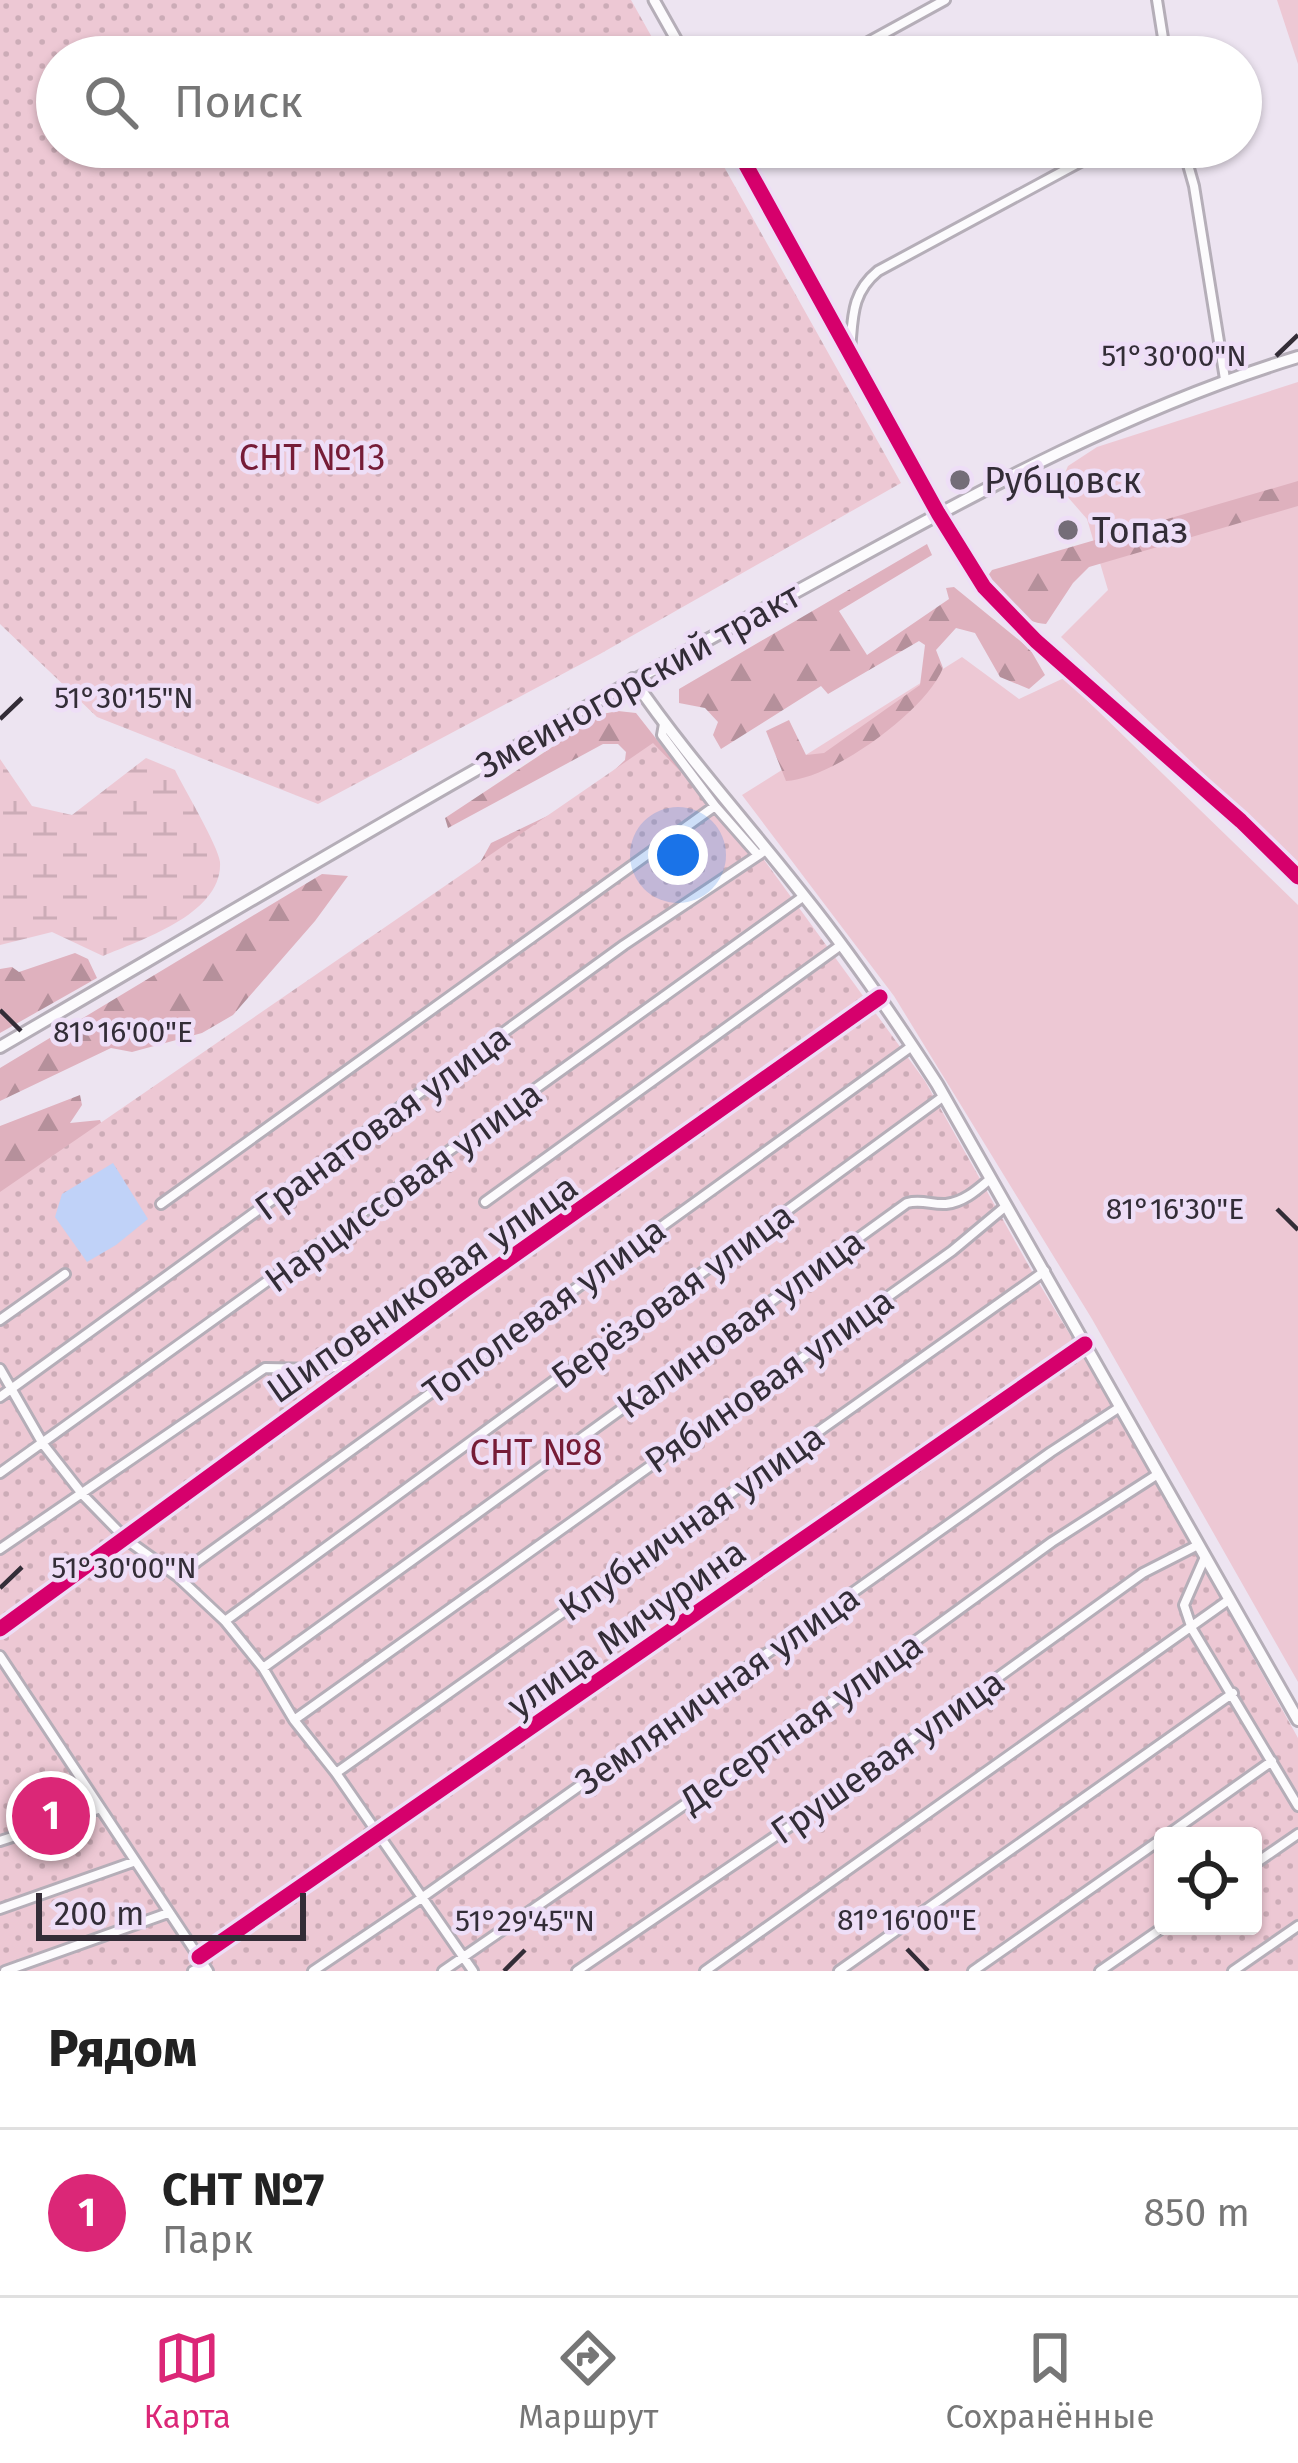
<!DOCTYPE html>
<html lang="ru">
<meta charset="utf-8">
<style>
:root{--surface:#fff;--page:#f6f6f6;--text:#222;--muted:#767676;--line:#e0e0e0;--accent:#db2777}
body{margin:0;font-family:"Fira Sans",sans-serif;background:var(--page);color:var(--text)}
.controls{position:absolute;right:36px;bottom:36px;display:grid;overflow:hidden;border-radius:12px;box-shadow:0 3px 9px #0004}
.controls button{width:108px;height:108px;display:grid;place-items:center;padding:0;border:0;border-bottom:3px solid var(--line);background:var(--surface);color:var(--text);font:60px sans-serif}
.scale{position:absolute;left:36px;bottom:30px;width:270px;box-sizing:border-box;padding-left:12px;border:6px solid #332d37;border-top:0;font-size:33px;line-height:42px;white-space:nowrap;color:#332d37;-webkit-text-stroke:9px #eedef7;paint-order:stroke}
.you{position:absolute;left:678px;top:855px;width:42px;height:42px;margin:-30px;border:9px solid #fff;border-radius:50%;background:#1a73e8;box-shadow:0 0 0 18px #1a73e833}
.badge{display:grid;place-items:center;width:78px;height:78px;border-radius:50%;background:var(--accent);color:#fff;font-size:39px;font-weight:700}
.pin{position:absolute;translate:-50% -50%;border:6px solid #fff;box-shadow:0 3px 12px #0006}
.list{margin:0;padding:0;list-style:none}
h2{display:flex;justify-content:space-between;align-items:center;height:156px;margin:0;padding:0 48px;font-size:51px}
h2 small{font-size:39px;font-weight:400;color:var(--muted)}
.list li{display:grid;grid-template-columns:78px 1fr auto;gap:36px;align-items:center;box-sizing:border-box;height:168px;padding:0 48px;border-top:3px solid var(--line)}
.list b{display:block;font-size:45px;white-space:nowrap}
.list p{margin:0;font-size:39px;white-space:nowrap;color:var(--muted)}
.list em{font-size:39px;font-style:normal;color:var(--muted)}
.icon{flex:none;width:66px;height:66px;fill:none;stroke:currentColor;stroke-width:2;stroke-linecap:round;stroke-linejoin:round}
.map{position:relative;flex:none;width:1298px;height:1971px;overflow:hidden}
.search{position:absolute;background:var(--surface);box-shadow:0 3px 9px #0004;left:36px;right:36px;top:36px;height:132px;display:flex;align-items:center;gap:30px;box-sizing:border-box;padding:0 42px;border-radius:66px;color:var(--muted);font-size:45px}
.sheet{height:324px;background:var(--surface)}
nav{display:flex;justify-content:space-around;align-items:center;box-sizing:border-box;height:168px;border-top:3px solid var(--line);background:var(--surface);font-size:33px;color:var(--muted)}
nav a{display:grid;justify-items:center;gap:6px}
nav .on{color:var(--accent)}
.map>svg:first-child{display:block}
</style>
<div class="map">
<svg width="1298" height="1971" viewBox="0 0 1298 1971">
<defs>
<pattern id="forest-firs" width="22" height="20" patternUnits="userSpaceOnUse" patternTransform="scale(3)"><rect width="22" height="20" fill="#dfb1be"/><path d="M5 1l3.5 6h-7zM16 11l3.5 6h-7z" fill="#b5909b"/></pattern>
<pattern id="wetland-marsh" width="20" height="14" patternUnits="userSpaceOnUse" patternTransform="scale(3)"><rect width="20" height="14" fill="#edc8d4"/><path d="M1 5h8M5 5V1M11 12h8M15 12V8" fill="none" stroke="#ccacb7"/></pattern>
<pattern id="garden-dots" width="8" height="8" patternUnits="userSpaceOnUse" patternTransform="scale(3)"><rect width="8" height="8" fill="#edc8d4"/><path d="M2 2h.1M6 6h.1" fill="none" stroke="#ccacb7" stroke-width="1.8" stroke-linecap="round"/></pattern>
</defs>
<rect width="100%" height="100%" fill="#ede4f1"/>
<path fill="#edc8d4" d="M1277 0H1298V64Z
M1298 382V864L1061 637 1108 590 1087 519 1059 487 1068 466 1097 447Z
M962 657 1019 699 1064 678 1298 905V1682L1092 1319 894 996 742 795Z"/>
<path fill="url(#forest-firs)" d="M1298 481V506L1089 567 1073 583 1046 624C1016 621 1002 601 987 577L992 570Z
M927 544 932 555 839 611 867 655 949 599 946 588 954 587 1030 649 1045 675 1029 689 1000 677 975 633 956 628 936 650 943 668C926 711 832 779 786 781L766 731 789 720 806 755 824 753 920 685 925 645 919 641 828 694 821 686 721 749 713 735 718 722 705 708 679 703V689Z
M618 711 636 713 705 801 476 870 491 843 585 798 625 760 626 752 618 744H603L448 828 445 818 602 714Z
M322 874 348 876 315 921 233 1015 202 1033 132 1052 111 1048 0 1101V1068Z
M75 953 88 959 97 978 0 1033V969L12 967 19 972Z
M80 1095 82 1105 70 1123 100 1120 114 1155 0 1221V1126Z"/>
<path fill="url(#wetland-marsh)" d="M146 758 175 770C184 789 218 845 220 862 223 914 140 940 103 956L52 932 0 945V759L32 806 72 815Z"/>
<path fill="url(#garden-dots)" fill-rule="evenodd" d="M0 0H631L663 57H57V147H713L901 483 600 654 318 804 97 717 0 624Z
M653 743 759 853 925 1081 1034 1275 1115 1409 1298 1738V1971H0V1192ZM1163 1836H1253V1926H1163Z"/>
<path fill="#c0d2f8" d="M113 1163 148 1219 116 1245 87 1262 55 1217 62 1194Z"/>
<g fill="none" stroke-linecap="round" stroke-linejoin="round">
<defs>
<path id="minor" d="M1157 0 1166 57
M841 57 945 0
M1183 147 1194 186 1225 379
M850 350C853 318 851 293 878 271L1108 147
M664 724 662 735 715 806 758 855
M485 1202 841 945
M161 1204 715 806
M0 1320 65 1274
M0 1369 43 1444 83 1495 127 1540 177 1576 225 1621 263 1668 294 1720 336 1773 473 1971
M0 1397 624 945 766 850
M0 1473 804 896
M0 1549 265 1368 322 1369 362 1363
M1205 1557 1184 1605 1192 1629 1298 1806
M177 1576 912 1046
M225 1621 944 1096
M0 1629 465 1290 880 997
M0 1656 208 1971
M263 1668 907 1203C922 1199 932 1205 946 1204 964 1202 977 1190 990 1179
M294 1720 952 1251 1006 1206
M336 1773 1045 1271
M1166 1836 1272 1761
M0 1841 98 1809
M1253 1865 1298 1834
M0 1909 133 1862
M199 1957 1085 1344
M5 1971 168 1913
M193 1971 204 1966
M313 1971 420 1899 1051 1452 1120 1407
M443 1971 793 1730 1052 1542 1158 1474
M577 1971 811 1812 1143 1573 1198 1545
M705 1971 1230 1599
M839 1971 1233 1693
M973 1971 1163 1838
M1100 1971 1165 1926
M1233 1971 1298 1926"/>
<path id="tertiary" d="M654 0 686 57
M736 147 938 513 984 587 1036 641 1241 821 1298 877"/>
<path id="secondary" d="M633 679C685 755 747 823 804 896 852 956 895 1019 937 1084L1298 1720
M0 1047C259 896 517 742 781 600 950 508 1114 413 1298 357"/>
</defs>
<use href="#minor" stroke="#b5aeb8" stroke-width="14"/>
<use href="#tertiary" stroke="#b5aeb8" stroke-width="15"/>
<use href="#secondary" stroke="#b5aeb8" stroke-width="16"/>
<use href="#minor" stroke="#fcfbfd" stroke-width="8"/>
<use href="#tertiary" stroke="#fcfbfd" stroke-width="9"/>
<use href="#secondary" stroke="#fcfbfd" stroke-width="10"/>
<defs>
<path id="cycleway" d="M736 147 938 513 984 587 1036 641 1241 821 1298 877
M0 1629 465 1290 880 997
M199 1957 1085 1344"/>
</defs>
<use href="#cycleway" stroke="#eedef7" stroke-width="22"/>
<use href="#cycleway" stroke="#d6006c" stroke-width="15"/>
</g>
<path fill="none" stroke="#332d37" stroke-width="4.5" d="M1276 356 1298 335M0 719 22 698M0 1010 21 1031M1277 1209 1298 1230M0 1588 22 1567M907 1949 928 1971M504 1971 525 1950"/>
<g fill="#746d78" stroke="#eedef7" stroke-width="4.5">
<circle cx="960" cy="480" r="12"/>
<circle cx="1068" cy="530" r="12"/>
</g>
<g text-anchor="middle" stroke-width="9" stroke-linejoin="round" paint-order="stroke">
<g font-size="36" fill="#761c37" stroke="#eedef7">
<text x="312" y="470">СНТ №13</text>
<text x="536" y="1465">СНТ №8</text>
</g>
<g font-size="36" fill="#332d37" stroke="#eedef7" text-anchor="start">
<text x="984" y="493">Рубцовск</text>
<text x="1092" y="543">Топаз</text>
</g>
<g font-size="36" fill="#332d37" stroke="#eedef7">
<text transform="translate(638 680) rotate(-29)" y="13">Змеиногорский тракт</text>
<text transform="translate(382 1122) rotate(-36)" y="13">Гранатовая улица</text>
<text transform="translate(403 1186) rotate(-36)" y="13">Нарциссовая улица</text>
<text transform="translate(422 1288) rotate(-35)" y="13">Шиповниковая улица</text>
<text transform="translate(672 1295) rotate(-36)" y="13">Берёзовая улица</text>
<text transform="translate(544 1310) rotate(-36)" y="13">Тополевая улица</text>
<text transform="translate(740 1323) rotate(-36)" y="13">Калиновая улица</text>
<text transform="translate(769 1380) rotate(-35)" y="13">Рябиновая улица</text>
<text transform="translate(691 1522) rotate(-35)" y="13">Клубничная улица</text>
<text transform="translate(626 1628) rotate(-35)" y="13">улица Мичурина</text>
<text transform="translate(717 1689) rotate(-35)" y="13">Земляничная улица</text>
<text transform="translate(801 1722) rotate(-35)" y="13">Десертная улица</text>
<text transform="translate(887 1756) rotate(-35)" y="13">Грушевая улица</text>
</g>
</g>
<g font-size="30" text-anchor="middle" fill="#332d37" stroke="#eedef7" stroke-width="9" stroke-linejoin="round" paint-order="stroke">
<text x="1174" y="366">51°30'00"N</text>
<text x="124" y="708">51°30'15"N</text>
<text x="123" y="1042">81°16'00"E</text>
<text x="1175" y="1219">81°16'30"E</text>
<text x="124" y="1578">51°30'00"N</text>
<text x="907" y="1930">81°16'00"E</text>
<text x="525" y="1931">51°29'45"N</text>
</g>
</svg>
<div class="controls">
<button><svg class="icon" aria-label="locate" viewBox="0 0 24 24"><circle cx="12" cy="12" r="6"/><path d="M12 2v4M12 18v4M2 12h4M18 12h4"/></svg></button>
</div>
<div class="scale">200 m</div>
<div class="you"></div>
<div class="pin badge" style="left:51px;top:1816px">1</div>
<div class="search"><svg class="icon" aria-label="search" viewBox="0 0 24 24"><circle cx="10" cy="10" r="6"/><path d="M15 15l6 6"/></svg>Поиск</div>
</div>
<section class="sheet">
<h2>Рядом<small></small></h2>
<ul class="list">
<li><span class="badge">1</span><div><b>СНТ №7</b><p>Парк</p></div><em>850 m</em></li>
</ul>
</section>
<nav>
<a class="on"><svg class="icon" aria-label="map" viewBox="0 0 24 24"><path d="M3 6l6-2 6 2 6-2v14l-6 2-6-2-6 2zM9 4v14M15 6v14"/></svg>Карта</a>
<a><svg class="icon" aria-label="directions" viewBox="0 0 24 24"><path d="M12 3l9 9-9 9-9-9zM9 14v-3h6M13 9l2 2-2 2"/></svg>Маршрут</a>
<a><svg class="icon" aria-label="saved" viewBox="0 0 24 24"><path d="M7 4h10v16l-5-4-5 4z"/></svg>Сохранённые</a>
</nav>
